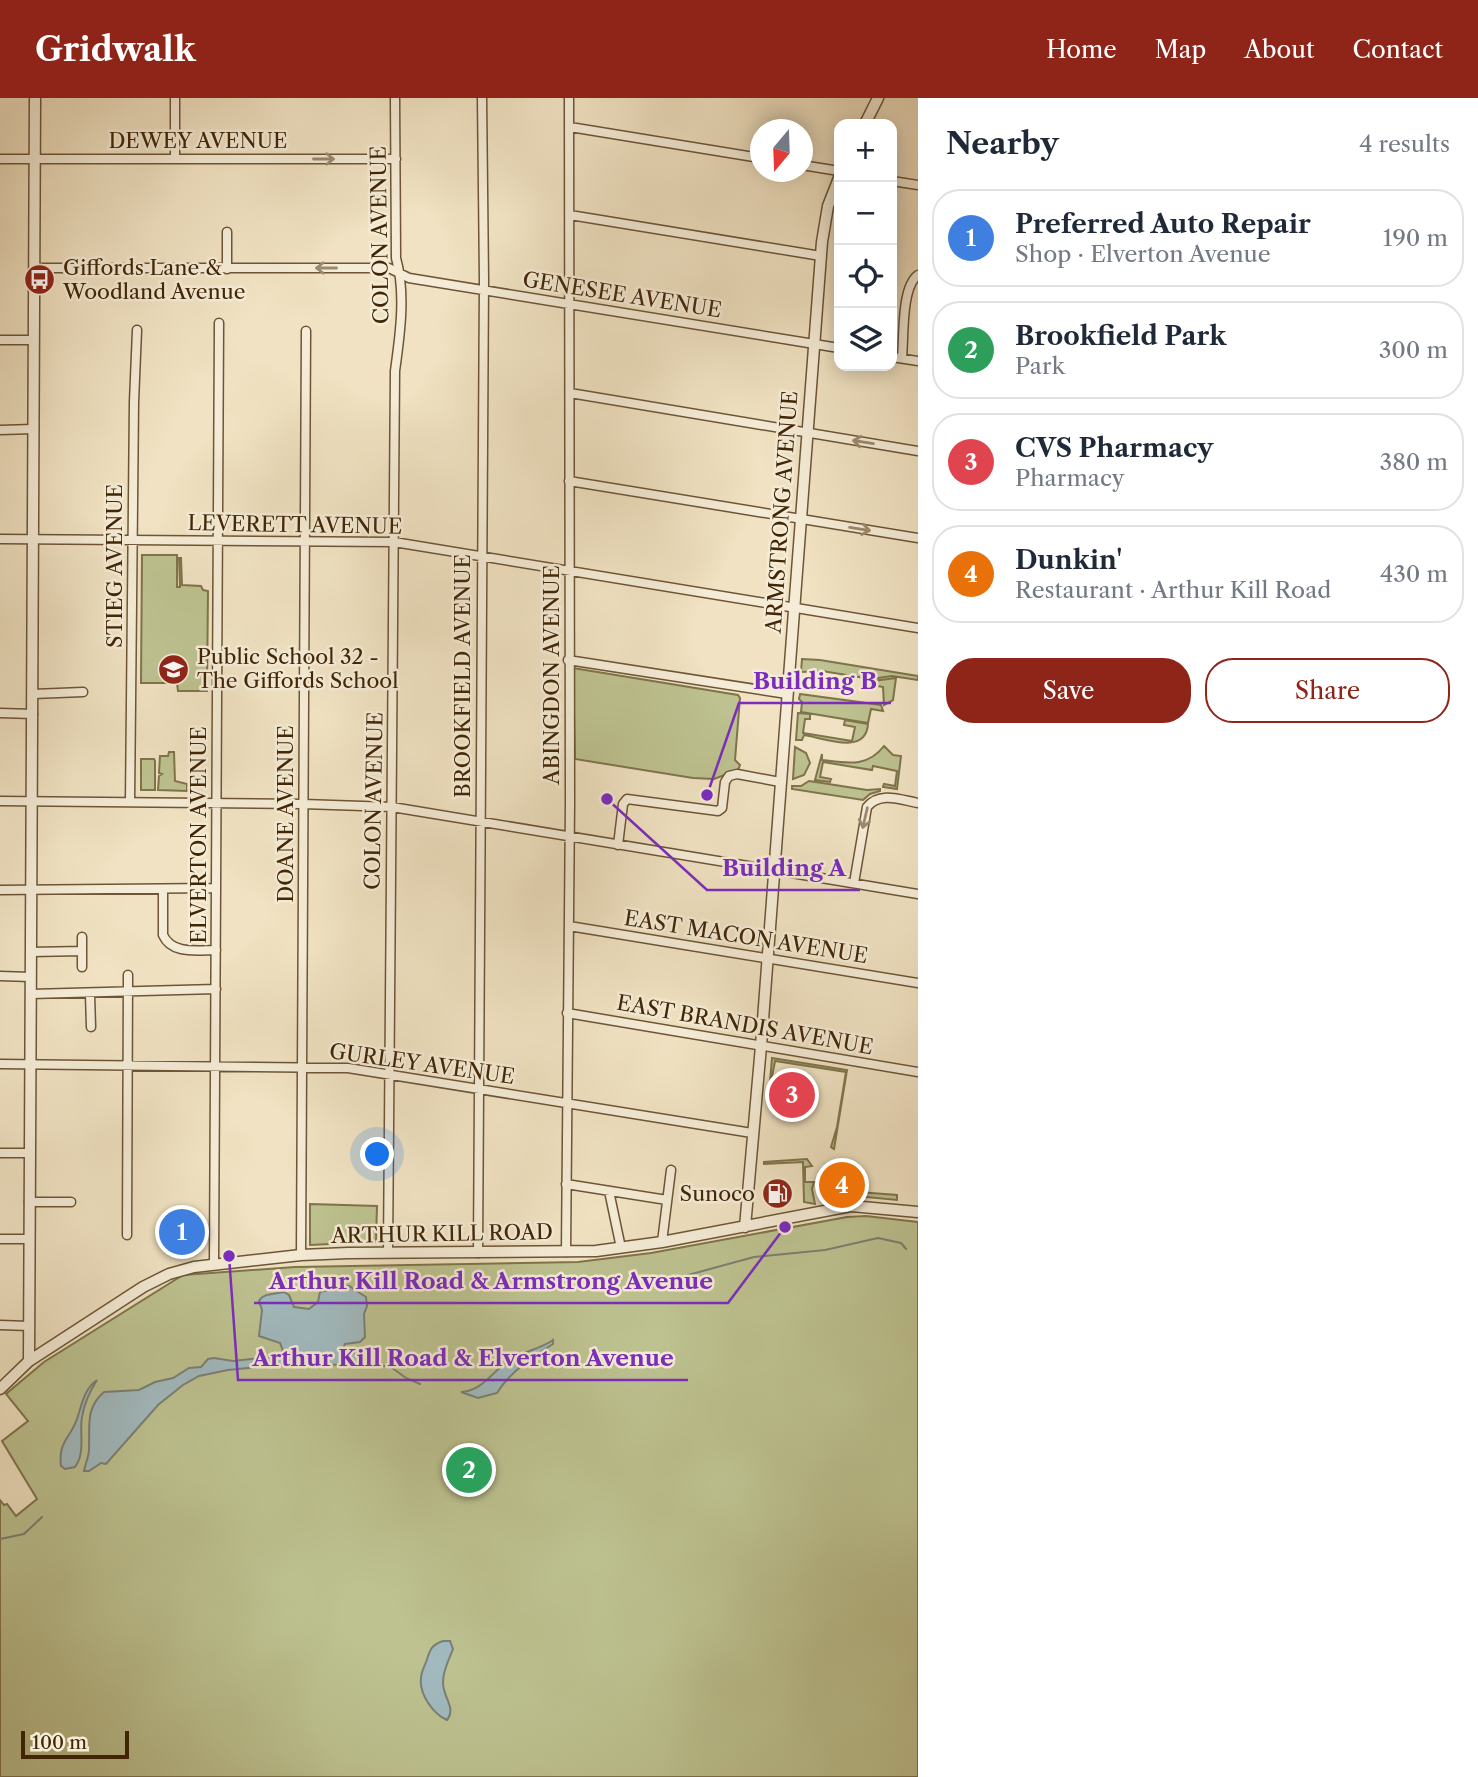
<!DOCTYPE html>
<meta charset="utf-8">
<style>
:root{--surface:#fff;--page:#f6f6f7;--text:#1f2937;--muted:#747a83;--line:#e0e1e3;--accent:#8f2418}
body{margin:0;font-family:"Libre Caslon Text",serif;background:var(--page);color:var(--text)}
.controls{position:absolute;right:21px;top:21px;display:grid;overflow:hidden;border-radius:14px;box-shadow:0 4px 18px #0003}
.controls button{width:63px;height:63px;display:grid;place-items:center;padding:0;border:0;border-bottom:2px solid var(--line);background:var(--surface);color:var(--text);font:35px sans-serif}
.compass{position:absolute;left:750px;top:21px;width:63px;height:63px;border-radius:50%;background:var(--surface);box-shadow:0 4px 18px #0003;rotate:199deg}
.scale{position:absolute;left:21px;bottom:18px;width:108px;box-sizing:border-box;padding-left:7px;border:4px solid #412606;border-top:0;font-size:19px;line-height:24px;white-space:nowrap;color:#412606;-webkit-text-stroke:5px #f5ecd7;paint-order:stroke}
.you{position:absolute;left:378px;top:1057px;width:24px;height:24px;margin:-18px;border:5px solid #fff;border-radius:50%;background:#1a73e8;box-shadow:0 0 0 10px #1a73e833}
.badge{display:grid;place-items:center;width:46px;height:46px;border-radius:50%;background:var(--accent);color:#fff;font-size:23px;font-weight:700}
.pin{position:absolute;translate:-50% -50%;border:4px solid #fff;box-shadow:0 2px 7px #0006}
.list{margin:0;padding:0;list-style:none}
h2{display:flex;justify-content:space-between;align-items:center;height:91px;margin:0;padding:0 28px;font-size:30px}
h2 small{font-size:23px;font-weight:400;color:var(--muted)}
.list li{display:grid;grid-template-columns:46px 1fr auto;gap:21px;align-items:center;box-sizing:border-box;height:98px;margin:0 14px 14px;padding:0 14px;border:2px solid var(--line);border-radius:28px}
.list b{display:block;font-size:26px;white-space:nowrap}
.list p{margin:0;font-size:23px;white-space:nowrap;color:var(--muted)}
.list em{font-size:23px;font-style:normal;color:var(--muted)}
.actions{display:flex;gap:14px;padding:21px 28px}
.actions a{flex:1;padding:16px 0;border:2px solid var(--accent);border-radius:28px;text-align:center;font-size:24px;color:var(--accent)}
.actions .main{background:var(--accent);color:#fff}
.icon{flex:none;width:38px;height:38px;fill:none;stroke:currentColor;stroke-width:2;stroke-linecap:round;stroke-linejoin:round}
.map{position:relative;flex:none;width:918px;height:1679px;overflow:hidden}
header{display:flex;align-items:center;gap:42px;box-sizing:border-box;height:98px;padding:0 35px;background:var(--accent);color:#fff}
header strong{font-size:33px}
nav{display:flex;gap:38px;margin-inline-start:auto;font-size:24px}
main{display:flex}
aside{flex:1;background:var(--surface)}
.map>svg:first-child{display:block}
</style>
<header>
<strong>Gridwalk</strong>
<nav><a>Home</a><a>Map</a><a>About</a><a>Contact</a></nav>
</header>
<main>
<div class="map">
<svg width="918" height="1679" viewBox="0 0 918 1679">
<rect width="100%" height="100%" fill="#f0e2c2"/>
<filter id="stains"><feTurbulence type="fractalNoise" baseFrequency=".00286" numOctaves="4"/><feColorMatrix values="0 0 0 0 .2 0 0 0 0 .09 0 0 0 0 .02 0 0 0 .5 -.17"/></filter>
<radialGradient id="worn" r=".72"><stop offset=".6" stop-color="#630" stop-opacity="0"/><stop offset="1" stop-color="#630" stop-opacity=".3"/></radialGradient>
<path fill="#bdc290" stroke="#7f744b" stroke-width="2" d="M142 457H177V489H180L179 460H181L182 487 201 488 203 492 208 493 207 593H178L177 585H141Z
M802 561 820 562 918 578V582L892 578 871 581 822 573 801 574Z
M573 570 738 597 740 600 735 662 740 667 738 672 714 681 693 680 575 661Z
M896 580 893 602 884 607 883 589 872 587 873 583Z
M800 596 881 607 883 613 871 611 868 625 801 614 802 604 799 601Z
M798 615 810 616V621H805L803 635 852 643 855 629 844 627 845 622 868 626C866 658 824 640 804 637L802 642H796Z
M884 648 893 657 901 658 897 691 883 689 884 686 895 688 897 673 873 668 872 672 823 664 820 679 831 681 830 684 815 682 822 656V662C847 665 867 670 884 648Z
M795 649 806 655 810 665 804 677 793 681Z
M169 654H174L175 683 187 686V693L158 692 159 678 162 676 159 675 160 658H168Z
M141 661H154L155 663V692H141Z
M809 683 867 692 880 691V693L870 696 863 702 792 691V688H801Z
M772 960 847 972 834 1051 831 1049 837 1029 846 974 775 963 772 979 777 982 770 984Z
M807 1061 812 1068 805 1069V1084H814L812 1091 815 1106 804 1104 803 1064 764 1066V1064Z
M858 1094 897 1097V1102L856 1098 828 1103 835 1095Z
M310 1106 377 1108 376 1144 310 1147Z
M866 1118 918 1124V1679H0V1402L4 1407 7 1406 16 1418 37 1401 2 1343 28 1323 6 1296 44 1264 183 1177 295 1169 578 1164 651 1155 847 1119Z"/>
<path fill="#a1babf" stroke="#7b7f75" stroke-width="2" d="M339 1187 349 1188 366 1199 367 1208 364 1216 365 1239 360 1244 345 1246 343 1251 349 1255 361 1256 364 1259 357 1266 351 1267 287 1266 228 1272 199 1278 183 1287 158 1307 106 1366 101 1365 89 1373H84C85 1366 89 1359 89 1351 90 1329 85 1310 104 1294L139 1292 155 1284 173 1280 189 1270 201 1269 208 1261 214 1260 233 1263 278 1258 283 1253 280 1245 259 1238 262 1212 259 1203C263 1195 275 1196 284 1194L289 1197 294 1209 309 1211 318 1204 320 1194 333 1191Z
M553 1242V1246C532 1259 510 1274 497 1295L478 1300 461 1294C484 1293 494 1270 513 1260 526 1253 542 1250 553 1242Z
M97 1282C90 1293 84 1306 82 1319 79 1335 86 1354 75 1369L65 1371 61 1368C58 1343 70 1341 77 1321 82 1306 84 1291 97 1282Z
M443 1543H450L453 1551C449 1562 443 1572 443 1584 442 1598 457 1610 447 1622 433 1616 419 1596 421 1580 421 1575 424 1569 426 1564 430 1552 431 1547 443 1543Z"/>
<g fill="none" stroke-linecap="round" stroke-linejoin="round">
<path stroke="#7b7f75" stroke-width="2" d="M613 1194 635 1186 688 1177 754 1159 825 1152 878 1140 901 1145 906 1151
M360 1264 391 1269 406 1280 420 1286
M0 1441 24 1436 42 1419"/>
<defs>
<path id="minor" d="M175 0V61
M570 29 760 60
M0 61H396
M802 67 839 73
M892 83 918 87
M570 117 821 158
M35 170H389L409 180 839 250
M227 171V134
M0 242H34
M892 259 918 263
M902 260C904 240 901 189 918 177
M570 295 918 353
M0 332 34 331
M569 383 918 440
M0 441 394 444 918 530
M568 562 787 596
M33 596 83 594
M0 615 33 616
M0 703 303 706 392 709 918 796
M130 704 134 304 137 232
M618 747 623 706 627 701 718 713 722 710 725 684 729 678 737 676 780 684
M854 785 867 709C880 693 901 702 918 705
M163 791V837C172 857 198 852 216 852
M0 792 216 790
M569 828 918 885
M31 854 82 853
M82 869V839
M0 878 31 879
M31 896 216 891
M90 896 91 929
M567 915 918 974
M0 966 348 970 752 1035
M0 1055H29
M566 1086 667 1102
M609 1093 621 1150
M29 1104H71
M127 1137 128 877
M0 1141H29
M662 1144 671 1072
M566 1154 570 705 569 0
M388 1155 395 273C400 237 406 195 396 160L395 0
M478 1155 484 182 482 0
M301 1157 306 233
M214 1165 219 225
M0 1227 29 1228"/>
<path id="tertiary" d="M865 26 878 0
M745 1129 761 948 822 144 828 108 839 80
M29 1263 35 0
M0 1291 29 1263 143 1189 169 1176 194 1169 301 1157 348 1155 596 1153 662 1144 851 1108 918 1114"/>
</defs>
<use href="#minor" stroke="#6d5535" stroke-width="11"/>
<use href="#tertiary" stroke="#6d5535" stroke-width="13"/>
<use href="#minor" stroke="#f5ecd7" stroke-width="8"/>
<use href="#tertiary" stroke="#f5ecd7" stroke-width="10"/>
</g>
<defs><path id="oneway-shaft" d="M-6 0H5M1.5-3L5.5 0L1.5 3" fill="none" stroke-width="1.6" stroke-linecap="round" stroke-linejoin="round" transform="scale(1.75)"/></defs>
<g stroke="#9b896e">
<use href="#oneway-shaft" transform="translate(324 61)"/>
<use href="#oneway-shaft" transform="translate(326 170) rotate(180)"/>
<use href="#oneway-shaft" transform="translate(863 344) rotate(-171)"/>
<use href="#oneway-shaft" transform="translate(860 431) rotate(9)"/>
<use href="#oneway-shaft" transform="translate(865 720) rotate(103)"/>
</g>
<defs>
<symbol id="bus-disc" viewBox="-11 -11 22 22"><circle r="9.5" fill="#8f2418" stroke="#f5ecd7"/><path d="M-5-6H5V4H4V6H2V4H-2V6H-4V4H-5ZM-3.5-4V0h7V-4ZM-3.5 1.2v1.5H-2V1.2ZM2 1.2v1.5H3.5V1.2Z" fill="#fff"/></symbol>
<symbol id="school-disc" viewBox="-11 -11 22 22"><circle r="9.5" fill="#8f2418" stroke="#f5ecd7"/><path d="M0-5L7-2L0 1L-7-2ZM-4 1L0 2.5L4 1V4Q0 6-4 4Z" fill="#fff"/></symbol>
<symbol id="fuel-disc" viewBox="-11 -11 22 22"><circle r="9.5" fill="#8f2418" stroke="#f5ecd7"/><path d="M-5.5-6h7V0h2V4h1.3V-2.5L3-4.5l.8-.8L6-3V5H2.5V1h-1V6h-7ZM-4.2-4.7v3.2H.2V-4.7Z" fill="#fff"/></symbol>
</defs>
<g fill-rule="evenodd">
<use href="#bus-disc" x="22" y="164" width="35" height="35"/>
<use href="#school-disc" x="156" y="554" width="35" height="35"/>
<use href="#fuel-disc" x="760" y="1078" width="35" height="35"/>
</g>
<g text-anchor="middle" stroke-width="5" stroke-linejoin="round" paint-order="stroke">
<g font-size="21" fill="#412606" stroke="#f5ecd7">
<text x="198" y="50">DEWEY AVENUE</text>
<text transform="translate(380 137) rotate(-91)" y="7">COLON AVENUE</text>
<text transform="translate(622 197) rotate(9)" y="7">GENESEE AVENUE</text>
<text transform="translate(782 414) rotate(-86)" y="7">ARMSTRONG AVENUE</text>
<text transform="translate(295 427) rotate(1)" y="7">LEVERETT AVENUE</text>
<text transform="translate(115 468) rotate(-90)" y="7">STIEG AVENUE</text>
<text transform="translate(552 577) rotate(-90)" y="7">ABINGDON AVENUE</text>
<text transform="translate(463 578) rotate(-90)" y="7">BROOKFIELD AVENUE</text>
<text transform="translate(374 703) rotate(-89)" y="7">COLON AVENUE</text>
<text transform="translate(286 716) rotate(-90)" y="7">DOANE AVENUE</text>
<text transform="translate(199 737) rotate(-90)" y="7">ELVERTON AVENUE</text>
<text transform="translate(746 839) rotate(9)" y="7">EAST MACON AVENUE</text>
<text transform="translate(745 927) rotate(10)" y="7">EAST BRANDIS AVENUE</text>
<text transform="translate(422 966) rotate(8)" y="7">GURLEY AVENUE</text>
<text transform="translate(442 1136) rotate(-1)" y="7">ARTHUR KILL ROAD</text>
</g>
<g font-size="21" fill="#412606" stroke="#f5ecd7" text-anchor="start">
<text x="63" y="177">Giffords Lane &amp;<tspan x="63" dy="24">Woodland Avenue</tspan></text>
<text x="197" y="566">Public School 32 -<tspan x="197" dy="24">The Giffords School</tspan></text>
<text x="755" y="1103" text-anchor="end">Sunoco</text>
</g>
</g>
<path fill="none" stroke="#7b2cbf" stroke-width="2.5" d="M707 697L739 605H891M607 701L707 792H860M785 1129L728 1205H254M229 1158L238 1282H688"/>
<g fill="#7b2cbf" stroke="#f5ecd7" stroke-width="2.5">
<circle cx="707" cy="697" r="7"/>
<circle cx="607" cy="701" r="7"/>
<circle cx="785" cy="1129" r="7"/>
<circle cx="229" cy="1158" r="7"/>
</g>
<g font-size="23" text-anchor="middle" font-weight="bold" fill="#7b2cbf" stroke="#f5ecd7" stroke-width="5" stroke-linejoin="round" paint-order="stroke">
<text x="815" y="591">Building B</text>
<text x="784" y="778">Building A</text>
<text x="491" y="1191">Arthur Kill Road &amp; Armstrong Avenue</text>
<text x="463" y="1268">Arthur Kill Road &amp; Elverton Avenue</text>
</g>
<rect width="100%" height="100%" filter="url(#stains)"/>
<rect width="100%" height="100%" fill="url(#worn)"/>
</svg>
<div class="controls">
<button>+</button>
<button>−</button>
<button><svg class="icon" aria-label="locate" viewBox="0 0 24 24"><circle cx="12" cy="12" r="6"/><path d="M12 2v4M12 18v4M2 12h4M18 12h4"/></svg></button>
<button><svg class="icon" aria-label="layers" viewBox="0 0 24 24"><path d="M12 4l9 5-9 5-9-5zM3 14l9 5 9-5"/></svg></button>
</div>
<svg class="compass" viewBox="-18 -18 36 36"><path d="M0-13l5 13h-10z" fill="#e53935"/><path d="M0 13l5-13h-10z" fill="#747a83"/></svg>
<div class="scale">100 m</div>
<div class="you"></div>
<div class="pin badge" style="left:182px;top:1134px;background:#3f7fe0">1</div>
<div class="pin badge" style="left:469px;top:1372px;background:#2e9e5b">2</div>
<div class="pin badge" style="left:792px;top:997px;background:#e0444e">3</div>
<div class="pin badge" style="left:842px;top:1087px;background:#e8710a">4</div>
</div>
<aside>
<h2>Nearby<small>4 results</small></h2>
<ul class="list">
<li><span class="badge" style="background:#3f7fe0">1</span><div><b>Preferred Auto Repair</b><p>Shop · Elverton Avenue</p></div><em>190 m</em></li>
<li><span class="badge" style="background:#2e9e5b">2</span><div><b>Brookfield Park</b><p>Park</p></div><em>300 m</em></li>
<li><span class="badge" style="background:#e0444e">3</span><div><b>CVS Pharmacy</b><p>Pharmacy</p></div><em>380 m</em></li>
<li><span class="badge" style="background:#e8710a">4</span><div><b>Dunkin'</b><p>Restaurant · Arthur Kill Road</p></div><em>430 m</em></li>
</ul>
<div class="actions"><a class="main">Save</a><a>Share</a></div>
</aside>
</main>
